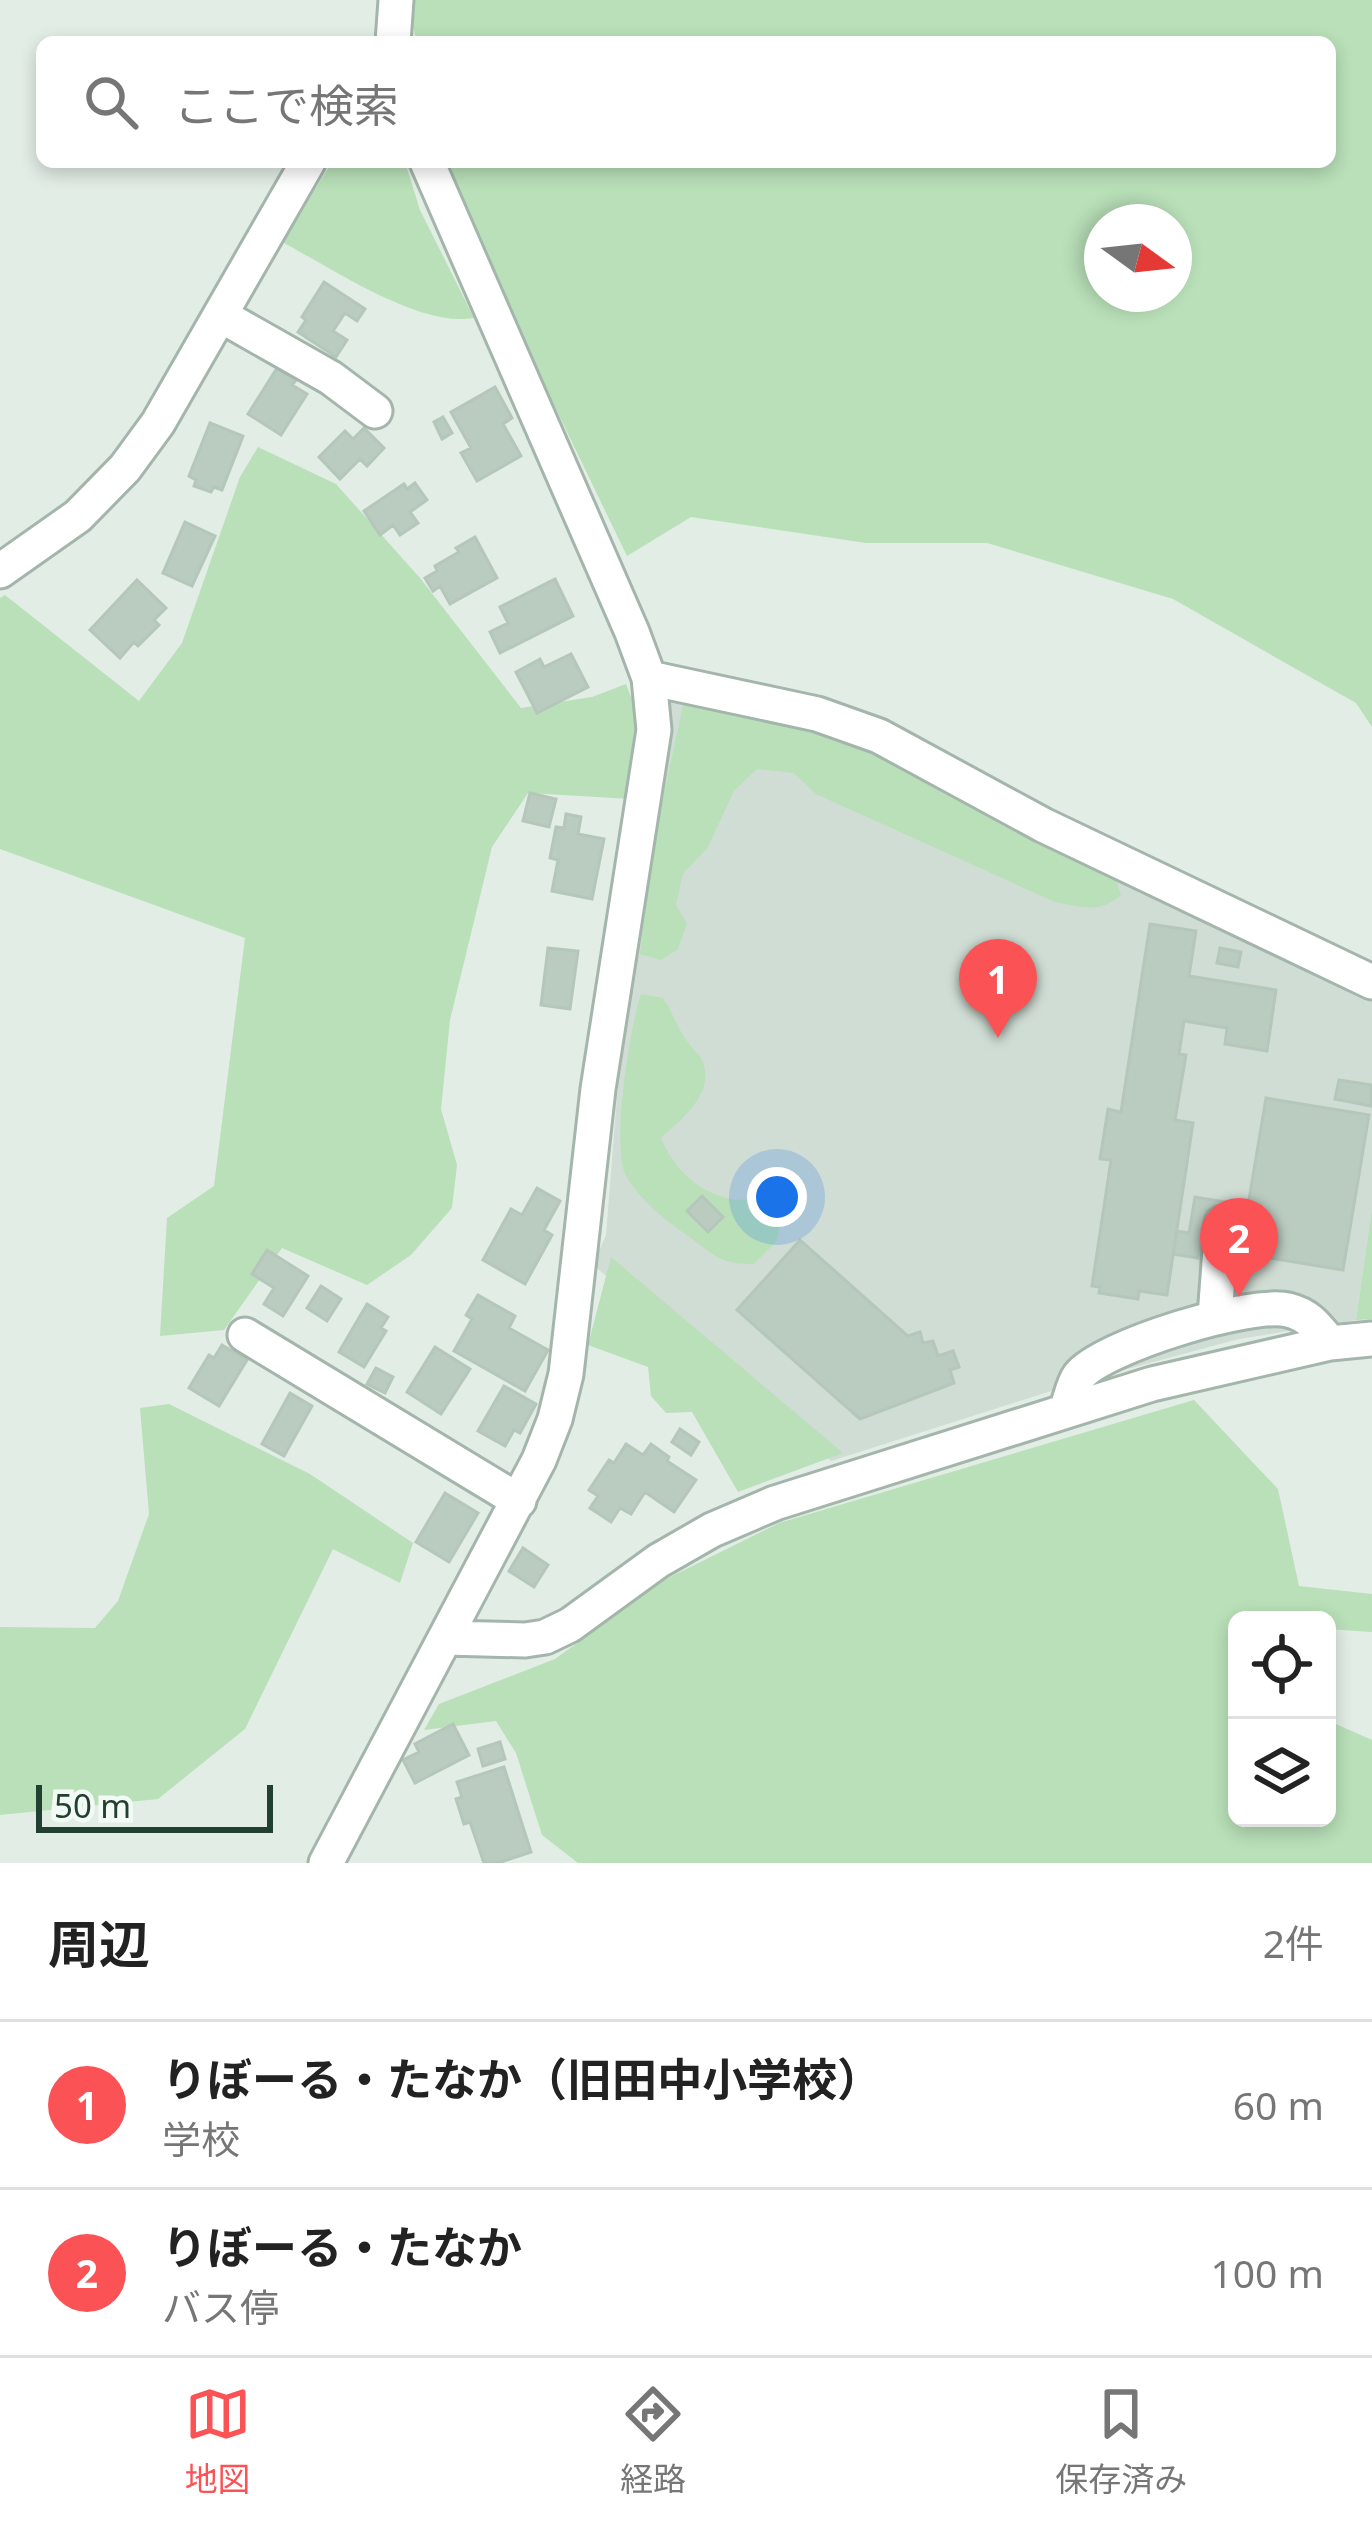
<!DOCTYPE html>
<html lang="ja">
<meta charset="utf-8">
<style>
:root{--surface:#fff;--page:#f6f6f6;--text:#222;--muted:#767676;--line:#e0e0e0;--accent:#fb5256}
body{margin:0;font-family:"Noto Sans","Noto Sans JP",sans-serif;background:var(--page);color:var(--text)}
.controls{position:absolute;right:36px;bottom:36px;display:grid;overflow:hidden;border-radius:18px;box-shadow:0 6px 18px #0003}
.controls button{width:108px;height:108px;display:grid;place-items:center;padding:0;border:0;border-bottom:3px solid var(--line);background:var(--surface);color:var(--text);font:60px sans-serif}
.compass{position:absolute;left:1084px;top:204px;width:108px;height:108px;border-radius:50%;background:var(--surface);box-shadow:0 6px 18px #0003;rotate:105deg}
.scale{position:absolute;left:36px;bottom:30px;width:237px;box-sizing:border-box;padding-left:12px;border:6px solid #21402f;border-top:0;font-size:33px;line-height:42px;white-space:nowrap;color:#21402f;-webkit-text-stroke:9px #f3f9f4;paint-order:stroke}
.you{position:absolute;left:777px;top:1197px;width:42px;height:42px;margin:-30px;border:9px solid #fff;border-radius:50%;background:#1a73e8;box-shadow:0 0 0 18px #1a73e833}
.badge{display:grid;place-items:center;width:78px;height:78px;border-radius:50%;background:var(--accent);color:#fff;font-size:39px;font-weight:700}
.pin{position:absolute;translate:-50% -99px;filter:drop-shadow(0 3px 6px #0008)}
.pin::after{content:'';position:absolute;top:63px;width:42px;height:36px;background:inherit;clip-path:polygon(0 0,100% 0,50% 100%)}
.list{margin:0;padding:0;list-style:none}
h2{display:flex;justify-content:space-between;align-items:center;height:156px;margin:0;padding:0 48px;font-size:51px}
h2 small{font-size:39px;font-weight:400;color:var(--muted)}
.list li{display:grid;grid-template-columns:78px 1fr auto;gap:36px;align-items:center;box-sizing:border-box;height:168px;padding:0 48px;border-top:3px solid var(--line)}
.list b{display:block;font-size:45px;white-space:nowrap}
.list p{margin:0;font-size:39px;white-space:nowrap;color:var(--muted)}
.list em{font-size:39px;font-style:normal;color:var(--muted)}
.icon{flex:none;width:66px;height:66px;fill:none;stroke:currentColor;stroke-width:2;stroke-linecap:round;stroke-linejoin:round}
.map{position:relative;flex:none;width:1372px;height:1863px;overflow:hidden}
.search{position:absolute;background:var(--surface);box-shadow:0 6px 18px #0003;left:36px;right:36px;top:36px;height:132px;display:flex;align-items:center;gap:30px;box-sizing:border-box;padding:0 42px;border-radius:18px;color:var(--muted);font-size:45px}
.sheet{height:492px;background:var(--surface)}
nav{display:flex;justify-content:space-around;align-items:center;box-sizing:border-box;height:168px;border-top:3px solid var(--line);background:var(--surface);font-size:33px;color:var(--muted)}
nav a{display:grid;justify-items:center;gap:6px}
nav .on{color:var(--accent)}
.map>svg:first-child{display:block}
</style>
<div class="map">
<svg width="1372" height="1863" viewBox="0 0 1372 1863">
<rect width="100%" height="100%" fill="#e2ede5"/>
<path fill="#d0ddd4" d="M669 693 855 733 1372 992V1208L1356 1320 1239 1339 1086 1380 831 1461 593 1265 606 1235 618 1084 650 850 673 733Z"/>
<path fill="#b9e0b9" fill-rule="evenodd" d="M415 0H1372V727L1356 703 1173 599 987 543H866L691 517 627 556 513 320 446 162H1330V42H417L412 24ZM1102 222H1174V294H1102Z
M332 162H405L420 210 474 318C419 328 332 268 282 242Z
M258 447 336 484 420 578 521 708 592 697 626 684 641 723 631 799 528 793 492 847 450 1020 441 1109 457 1165 452 1208 411 1255 367 1285 282 1248 224 1330 160 1336 167 1218 214 1186 245 938 0 849V598L5 595 139 701 182 643 240 477Z
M692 698 856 739 1113 870 1121 895C1100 914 1081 907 1055 902L816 794 794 773 757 769 734 791 708 847 683 874 676 905 687 924 678 949 661 960 640 954 653 844 683 706Z
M641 994 663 998C673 1012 677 1028 687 1041 692 1049 702 1056 704 1065 712 1096 682 1119 661 1138 672 1164 691 1186 720 1196 749 1207 751 1188 781 1215L777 1241 754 1264C719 1264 716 1256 688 1236 667 1222 641 1200 627 1178 610 1150 630 1027 641 994Z
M1372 1208V1319L1356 1320Z
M611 1257 843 1453 738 1492 692 1412 666 1413 651 1396 648 1367 588 1345Z
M1194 1400 1278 1489 1299 1586 1372 1594V1632L1327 1629V1620H1237V1818H1327V1720L1372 1740V1863H578L542 1835 516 1753 496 1721 424 1730 439 1704 555 1659 664 1580 779 1523Z
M169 1404 310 1474 413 1543 400 1583 333 1549 245 1729 158 1799 0 1815V1627L95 1628 118 1601 149 1514 140 1408Z"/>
<path fill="#bacbc0" stroke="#b4c7ba" stroke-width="3" d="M324 282 365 309 357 321 345 313 333 331 347 340 336 357 298 332 306 320 302 317Z
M277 368 296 380 292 385 307 394 281 435 248 414Z
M495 387 512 418 503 424 521 456 477 481 461 453 471 448 451 412Z
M443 417 452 433 442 439 434 422Z
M210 423 243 436 222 490 214 487 211 492 194 486 196 480 189 476Z
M364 428 384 448 367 466 360 459 340 479 319 457 345 431 353 439Z
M415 483 427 500 410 512 418 523 400 535 393 525 380 535 364 511 404 484 407 489Z
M185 522 215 536 192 586 163 573Z
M475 537 497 578 450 604 440 586 433 591 425 578 437 571 435 566 459 552 456 548Z
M555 579 573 616 500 653 490 632 508 623 500 607Z
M137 580 166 608 154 620 159 625 138 646 134 642 120 658 90 630Z
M571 654 588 687 537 713 516 672 540 659 544 667Z
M530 793 556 799 549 827 523 821Z
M566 814 581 817 578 834 604 839 592 899 552 891 558 860 550 858 556 827 564 828Z
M1150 924 1196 931 1189 976 1276 990 1267 1051 1225 1044 1227 1028 1184 1021 1179 1054 1186 1055 1175 1120 1193 1123 1167 1295 1139 1291 1138 1299 1099 1293 1100 1287 1092 1286 1111 1160 1100 1159 1108 1109 1121 1112Z
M548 948 578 951 570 1009 541 1005Z
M1220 948 1241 952 1238 967 1217 963Z
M1339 1080 1372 1085 1371 1106 1335 1099Z
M1266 1098 1369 1115 1343 1270 1240 1253Z
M537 1188 560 1201 544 1230 552 1235 525 1284 483 1260 511 1209 522 1215Z
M702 1196 723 1217 708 1232 687 1211Z
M1195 1197 1248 1206 1246 1217 1206 1210 1198 1258 1173 1254 1177 1231 1189 1233Z
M800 1240 908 1336 920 1332 923 1343 933 1341 938 1356 953 1351 959 1367 950 1370 954 1383 860 1419 737 1310Z
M267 1250 308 1276 283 1316 264 1304 274 1288 252 1274Z
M321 1286 341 1299 327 1321 307 1308Z
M478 1295 515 1316 509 1328 548 1350 525 1391 454 1351 472 1319 466 1315Z
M367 1304 388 1317 381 1328 386 1331 364 1367 339 1352Z
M222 1345 247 1360 219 1406 189 1388 209 1355 214 1358Z
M435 1347 470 1369 441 1414 407 1392Z
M376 1368 393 1377 385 1393 367 1384Z
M504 1386 536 1404 520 1433 514 1430 505 1446 478 1431Z
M290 1393 312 1406 284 1456 262 1444Z
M680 1429 699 1442 691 1455 672 1442Z
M626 1444 643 1455 651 1444 669 1457 667 1461 696 1480 674 1512 645 1492 631 1514 620 1508 611 1522 590 1508 598 1496 589 1490 609 1460 614 1463Z
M445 1493 478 1513 449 1562 416 1542Z
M523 1548 548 1565 534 1587 509 1571Z
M453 1724 469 1755 415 1783 403 1760 419 1752 415 1744Z
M500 1742 505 1759 483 1766 478 1749Z
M504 1767 531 1852 498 1863H484L470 1822 464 1824 456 1799 462 1797 457 1782Z"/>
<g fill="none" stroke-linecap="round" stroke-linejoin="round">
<defs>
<path id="minor" d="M393 42 396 0
M220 315 331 378 375 411
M0 571 78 516 125 468 158 423 308 162
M649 678 817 714 879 736 1043 825 1372 982
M1215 1317 1222 1223
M245 1335 519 1501
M1066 1410C1070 1400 1073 1384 1079 1376 1103 1346 1251 1301 1288 1310 1309 1315 1317 1327 1330 1343
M446 1638 525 1640 545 1637 570 1625 658 1561 712 1530 775 1503 1152 1384 1330 1343 1372 1339
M326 1863 539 1460 555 1419 566 1374 598 1089 654 730 649 678 632 632 427 162"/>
</defs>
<use href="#minor" stroke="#a4b6ab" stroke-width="39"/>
<use href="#minor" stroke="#fff" stroke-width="33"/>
</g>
</svg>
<div class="controls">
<button><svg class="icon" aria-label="locate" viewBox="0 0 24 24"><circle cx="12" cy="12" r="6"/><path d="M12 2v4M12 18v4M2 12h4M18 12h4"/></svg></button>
<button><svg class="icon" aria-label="layers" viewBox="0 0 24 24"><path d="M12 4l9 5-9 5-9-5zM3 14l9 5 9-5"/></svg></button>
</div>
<svg class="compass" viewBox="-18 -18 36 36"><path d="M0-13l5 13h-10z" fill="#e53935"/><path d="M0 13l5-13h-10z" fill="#767676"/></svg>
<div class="scale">50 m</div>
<div class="you"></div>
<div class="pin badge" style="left:998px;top:1038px">1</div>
<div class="pin badge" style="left:1239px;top:1297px">2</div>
<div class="search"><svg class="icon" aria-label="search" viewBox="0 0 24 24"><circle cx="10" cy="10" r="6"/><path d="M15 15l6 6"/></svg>ここで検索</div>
</div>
<section class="sheet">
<h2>周辺<small>2件</small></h2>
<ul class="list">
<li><span class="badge">1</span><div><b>りぼーる・たなか（旧田中小学校）</b><p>学校</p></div><em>60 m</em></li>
<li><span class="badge">2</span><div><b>りぼーる・たなか</b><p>バス停</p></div><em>100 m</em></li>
</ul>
</section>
<nav>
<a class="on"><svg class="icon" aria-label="map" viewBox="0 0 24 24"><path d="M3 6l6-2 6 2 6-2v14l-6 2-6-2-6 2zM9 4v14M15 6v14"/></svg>地図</a>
<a><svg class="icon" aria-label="directions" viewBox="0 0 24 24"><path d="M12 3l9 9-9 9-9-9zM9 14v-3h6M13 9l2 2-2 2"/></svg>経路</a>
<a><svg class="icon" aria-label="saved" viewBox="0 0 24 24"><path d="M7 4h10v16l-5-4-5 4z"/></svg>保存済み</a>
</nav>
